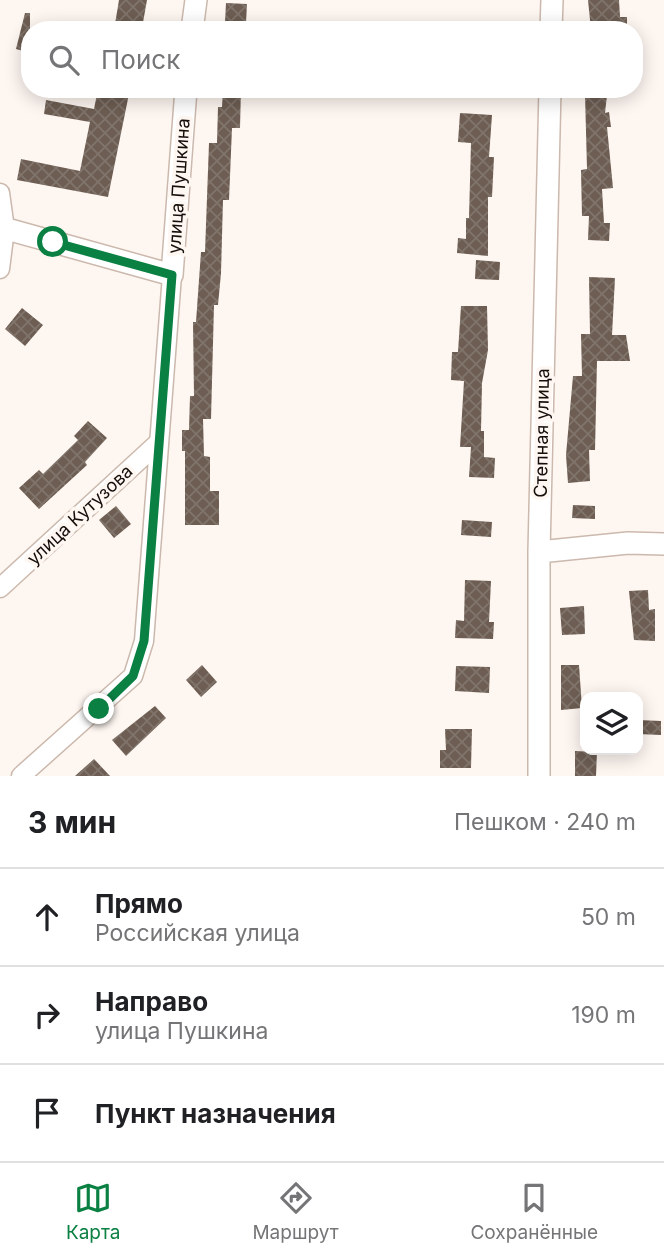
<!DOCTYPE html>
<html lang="ru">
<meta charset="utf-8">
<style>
:root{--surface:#fff;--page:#f6f6f6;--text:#202124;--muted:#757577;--line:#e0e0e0;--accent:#0b8043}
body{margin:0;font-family:Inter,sans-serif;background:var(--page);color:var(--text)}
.controls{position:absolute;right:21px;bottom:21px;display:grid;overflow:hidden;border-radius:14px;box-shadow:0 4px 18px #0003}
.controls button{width:63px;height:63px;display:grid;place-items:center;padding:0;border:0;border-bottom:2px solid var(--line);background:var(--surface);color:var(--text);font:35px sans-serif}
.stop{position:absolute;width:21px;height:21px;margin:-16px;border:5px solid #0b8043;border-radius:50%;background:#fff}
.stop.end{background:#0b8043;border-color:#fff;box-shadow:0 2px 7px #0008}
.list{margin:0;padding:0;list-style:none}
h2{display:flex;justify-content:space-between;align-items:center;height:91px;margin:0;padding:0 28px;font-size:30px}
h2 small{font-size:23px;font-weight:400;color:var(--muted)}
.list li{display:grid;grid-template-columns:46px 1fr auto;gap:21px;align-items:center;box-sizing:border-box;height:98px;padding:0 28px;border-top:2px solid var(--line)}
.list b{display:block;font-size:26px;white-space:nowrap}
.list p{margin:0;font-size:23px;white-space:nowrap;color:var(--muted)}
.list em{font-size:23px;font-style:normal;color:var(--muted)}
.icon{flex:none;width:38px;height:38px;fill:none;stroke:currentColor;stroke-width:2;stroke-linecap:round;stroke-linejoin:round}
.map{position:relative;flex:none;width:664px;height:776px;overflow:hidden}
.search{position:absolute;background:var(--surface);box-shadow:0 4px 18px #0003;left:21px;right:21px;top:21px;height:77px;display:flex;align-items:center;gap:18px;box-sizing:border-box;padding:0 24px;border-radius:28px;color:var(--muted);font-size:26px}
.sheet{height:385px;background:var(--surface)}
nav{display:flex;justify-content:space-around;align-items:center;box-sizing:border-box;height:98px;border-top:2px solid var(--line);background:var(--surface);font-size:19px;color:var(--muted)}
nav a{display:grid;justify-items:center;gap:4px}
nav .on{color:var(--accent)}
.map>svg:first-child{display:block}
</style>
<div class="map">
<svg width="664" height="776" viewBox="0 0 664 776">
<defs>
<pattern id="building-cross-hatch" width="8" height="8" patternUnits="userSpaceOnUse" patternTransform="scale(1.75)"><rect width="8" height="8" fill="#6d5d52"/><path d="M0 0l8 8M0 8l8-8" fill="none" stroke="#80746b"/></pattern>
</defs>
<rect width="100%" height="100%" fill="#fef6f1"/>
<path fill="url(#building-cross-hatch)" d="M119 0H147L142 28 115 24Z
M588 0H619L620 17H627V30H591Z
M226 3 247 4 246 23 225 22Z
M25 13H30V53L16 49Z
M98 89H130L108 197 17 180 21 159 80 171 90 122 44 114 46 100 94 109Z
M223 89H241L240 128H232L229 200H223L221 273 218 305H214L211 419H203L204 456 210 457V491H219V525H185V451H182V430H189L190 396H194L193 322H196L201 252H205L209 143H217L218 107H222Z
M585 94 607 95 605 113 609 112 611 127H607L613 188 602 189 604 223H610L609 241 588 240 589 216H582L581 170 587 169Z
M460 113 492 115 489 157H494L492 197H488V256L457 253 458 238 466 239V218H469L471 143 458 142Z
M476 260 500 262 499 280 475 279Z
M589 277 615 278 612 335H626L630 361H597L595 450H589L590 481 568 483 566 455 573 376H582L581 334H590Z
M461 306H487L488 350 482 383 481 431H484V457L495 458 494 478 469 477 471 447H460L464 381 451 380 452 352H458Z
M22 308 43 325 25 346 5 329Z
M88 421 107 438 85 462 87 465 39 509 19 488 39 470 43 474 78 440 74 436Z
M573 505 595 506V519L572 518Z
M116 506 131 524 114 538 99 520Z
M462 520 492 522 491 537 461 535Z
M465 580 491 581 489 622H494L493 639 455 638 456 620 464 621Z
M648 590 649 610 655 609V641L634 640 629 591Z
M584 606 585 634 562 635 560 608Z
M202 665 217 682 201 697 186 680Z
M561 665H579L582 708 561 710Z
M456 666 490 667 489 693 455 691Z
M155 706 166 718 126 756 112 740Z
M638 720 661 721V735L638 734Z
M445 729H472L471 768H440V750H446Z
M575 751 597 752 596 776H575Z
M94 759 110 776H75Z"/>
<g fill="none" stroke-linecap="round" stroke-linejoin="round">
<defs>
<path id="minor" d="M0 193 5 229 0 269
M0 588 159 442
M21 776 133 676 144 641 172 275"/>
<path id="tertiary" d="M192 30 196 0
M551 30 552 0
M0 227 172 275 186 89
M539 552 628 543 664 544
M539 776V552L550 89"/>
</defs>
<use href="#minor" stroke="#ccb9ad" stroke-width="21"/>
<use href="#tertiary" stroke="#ccb9ad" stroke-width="24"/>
<use href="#minor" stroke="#fff" stroke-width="18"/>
<use href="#tertiary" stroke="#fff" stroke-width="21"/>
</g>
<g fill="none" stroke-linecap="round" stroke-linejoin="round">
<path stroke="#0b8043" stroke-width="9" d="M53 242 172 275 144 641 133 676 99 709"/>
</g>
<g text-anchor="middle" stroke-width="7" stroke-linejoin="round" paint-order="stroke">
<g font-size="18" fill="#140e0a" stroke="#fef6f1">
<text transform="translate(179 186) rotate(-86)" y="6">улица Пушкина</text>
<text transform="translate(542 433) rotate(-89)" y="6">Степная улица</text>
<text transform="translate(80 515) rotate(-43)" y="6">улица Кутузова</text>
</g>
</g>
</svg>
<div class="controls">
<button><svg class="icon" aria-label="layers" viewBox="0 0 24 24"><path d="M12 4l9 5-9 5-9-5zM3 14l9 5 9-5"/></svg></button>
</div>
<div class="stop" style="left:53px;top:242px"></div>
<div class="stop end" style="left:99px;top:709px"></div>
<div class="search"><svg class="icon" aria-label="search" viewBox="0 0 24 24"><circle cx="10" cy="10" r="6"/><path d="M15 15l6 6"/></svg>Поиск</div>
</div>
<section class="sheet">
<h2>3 мин<small>Пешком · 240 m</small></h2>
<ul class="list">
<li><svg class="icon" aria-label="ahead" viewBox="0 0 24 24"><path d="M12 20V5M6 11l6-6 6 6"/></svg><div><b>Прямо</b><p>Российская улица</p></div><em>50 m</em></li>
<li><svg class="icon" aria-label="right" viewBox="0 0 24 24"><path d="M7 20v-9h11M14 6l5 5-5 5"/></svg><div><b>Направо</b><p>улица Пушкина</p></div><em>190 m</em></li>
<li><svg class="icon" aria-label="arrive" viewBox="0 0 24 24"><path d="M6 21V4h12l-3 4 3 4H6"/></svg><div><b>Пункт назначения</b></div></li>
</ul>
</section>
<nav>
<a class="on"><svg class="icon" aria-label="map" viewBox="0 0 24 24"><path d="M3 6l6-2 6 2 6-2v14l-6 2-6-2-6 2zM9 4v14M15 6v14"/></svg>Карта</a>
<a><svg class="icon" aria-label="directions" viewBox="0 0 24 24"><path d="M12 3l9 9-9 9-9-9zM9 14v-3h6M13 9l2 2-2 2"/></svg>Маршрут</a>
<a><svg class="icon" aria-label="saved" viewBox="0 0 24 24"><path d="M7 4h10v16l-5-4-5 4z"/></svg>Сохранённые</a>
</nav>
